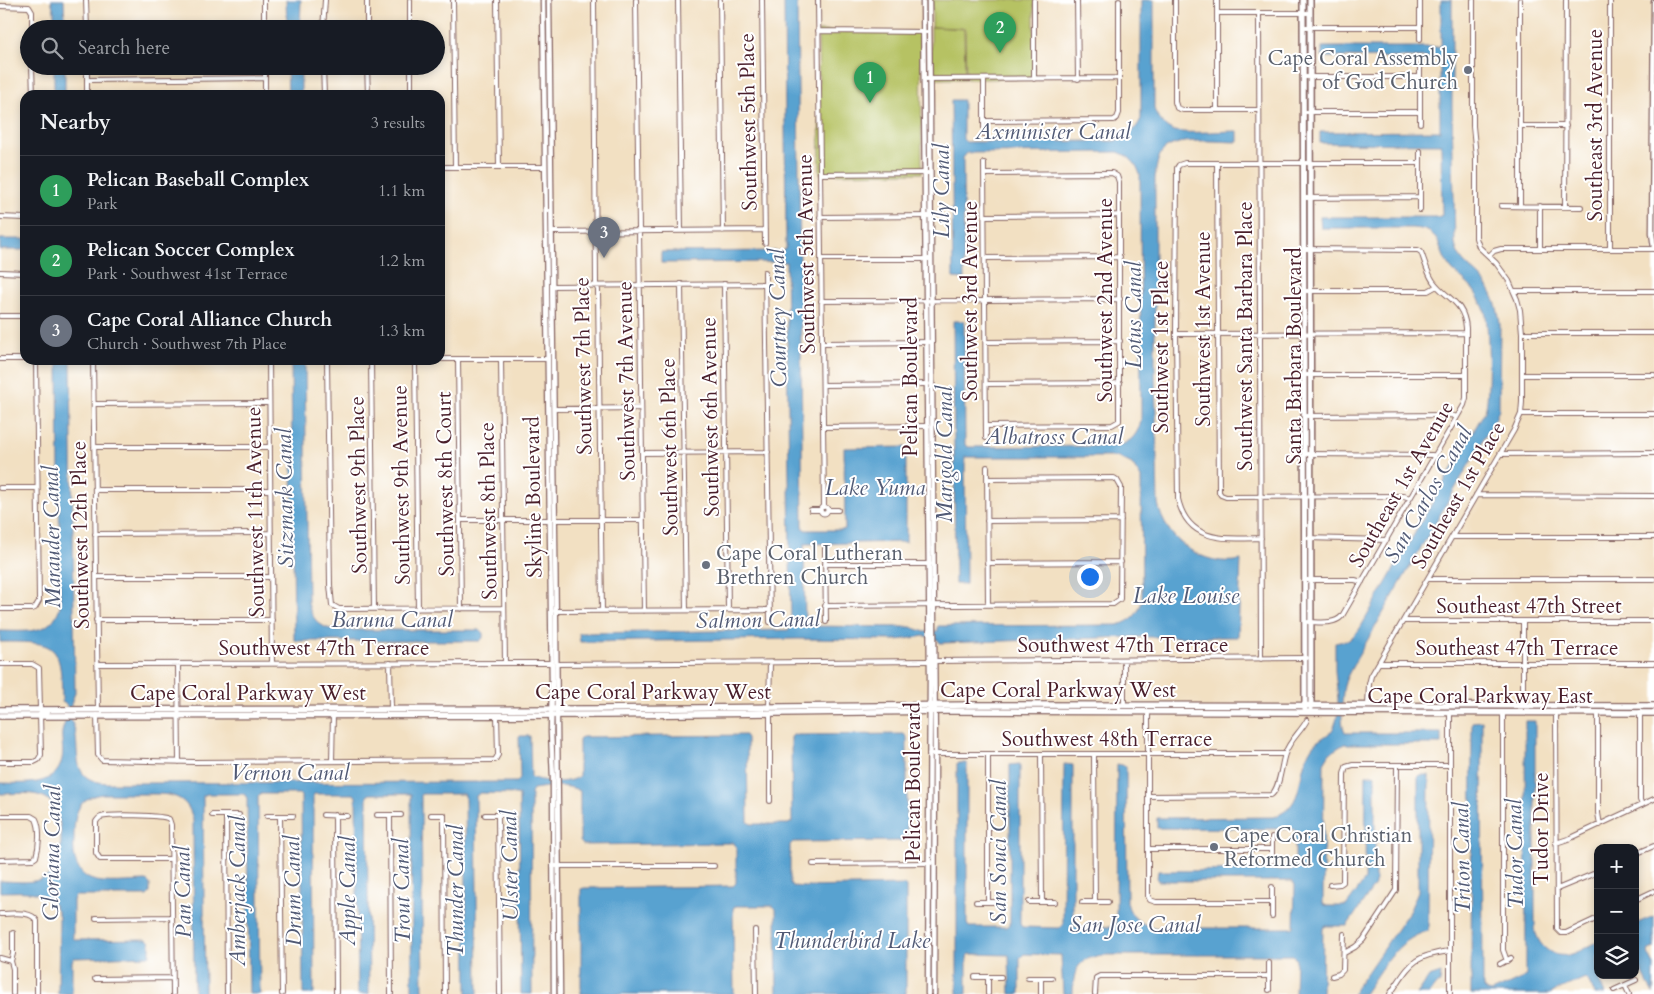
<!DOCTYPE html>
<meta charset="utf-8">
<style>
:root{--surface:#171b24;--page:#242831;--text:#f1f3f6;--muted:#9ea1a6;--line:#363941;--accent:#1a73e8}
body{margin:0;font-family:Cardo,serif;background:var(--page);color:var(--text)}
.controls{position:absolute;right:15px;bottom:15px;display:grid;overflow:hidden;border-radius:10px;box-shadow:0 2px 8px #0003}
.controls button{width:45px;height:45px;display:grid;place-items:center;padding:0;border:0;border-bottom:1px solid var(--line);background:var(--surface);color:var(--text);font:25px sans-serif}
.you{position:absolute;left:1089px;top:576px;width:18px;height:18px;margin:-12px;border:4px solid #fff;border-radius:50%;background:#1a73e8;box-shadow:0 0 0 8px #1a73e833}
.badge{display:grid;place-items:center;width:32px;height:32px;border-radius:50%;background:var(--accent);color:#fff;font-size:16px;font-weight:700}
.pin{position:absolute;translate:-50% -41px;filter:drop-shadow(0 1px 2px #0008)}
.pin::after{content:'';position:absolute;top:26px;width:18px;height:15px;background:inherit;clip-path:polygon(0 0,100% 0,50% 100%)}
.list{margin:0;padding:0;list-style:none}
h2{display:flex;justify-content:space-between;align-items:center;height:65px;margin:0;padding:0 20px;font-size:21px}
h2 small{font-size:16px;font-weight:400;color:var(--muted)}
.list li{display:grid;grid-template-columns:32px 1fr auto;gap:15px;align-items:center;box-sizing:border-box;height:70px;padding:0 20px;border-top:1px solid var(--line)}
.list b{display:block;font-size:19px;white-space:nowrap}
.list p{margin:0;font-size:16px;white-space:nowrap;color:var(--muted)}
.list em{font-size:16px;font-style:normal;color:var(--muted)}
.icon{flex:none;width:28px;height:28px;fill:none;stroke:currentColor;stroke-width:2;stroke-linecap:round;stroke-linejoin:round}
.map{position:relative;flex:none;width:1654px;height:994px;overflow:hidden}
.search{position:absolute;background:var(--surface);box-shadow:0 2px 8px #0003;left:20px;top:20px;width:425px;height:55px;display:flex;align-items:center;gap:12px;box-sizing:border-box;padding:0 18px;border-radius:28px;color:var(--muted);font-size:19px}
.panel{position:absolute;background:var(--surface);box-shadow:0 2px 8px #0003;left:20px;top:90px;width:425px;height:275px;border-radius:15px}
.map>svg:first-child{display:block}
</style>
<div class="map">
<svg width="1654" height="994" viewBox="0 0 1654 994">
<rect width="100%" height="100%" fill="#fff"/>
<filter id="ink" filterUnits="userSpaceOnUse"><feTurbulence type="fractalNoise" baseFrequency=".02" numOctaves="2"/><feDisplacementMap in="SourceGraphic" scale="10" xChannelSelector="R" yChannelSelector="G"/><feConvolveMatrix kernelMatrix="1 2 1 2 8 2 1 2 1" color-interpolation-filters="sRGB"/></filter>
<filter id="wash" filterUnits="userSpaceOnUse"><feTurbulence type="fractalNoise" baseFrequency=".0096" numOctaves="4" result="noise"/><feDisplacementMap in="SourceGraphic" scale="20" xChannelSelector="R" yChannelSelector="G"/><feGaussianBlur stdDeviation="1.12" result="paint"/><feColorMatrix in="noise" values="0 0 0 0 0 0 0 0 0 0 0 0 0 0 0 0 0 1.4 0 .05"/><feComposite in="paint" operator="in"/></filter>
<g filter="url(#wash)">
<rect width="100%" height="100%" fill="#f2e0c2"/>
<path fill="#b6c264" stroke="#807048" d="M932 0H1034V79H966L965 28 932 27Z
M931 27 964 29 965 79H931Z
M818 31 921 32 922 173 820 174Z"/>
<path fill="#59a2d0" stroke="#52607e" d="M51 0H64L65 29H54V11Z
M286 0H301L300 29H287Z
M784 0H797L803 527 805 530H842L845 529 844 448 906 447V542L804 544 805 626 911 627 925 632 938 631V626L1118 625C1132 621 1140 613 1142 599L1141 478 1132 464 1118 457H965L966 584H955L953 321H964L965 445 968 447 1117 446C1131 443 1139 433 1141 419L1140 175C1137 164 1130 156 1118 152L967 153 963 158 964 279 953 278 951 100H963V139L966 142 1114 141C1128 138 1135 131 1141 119V0H1154V109C1158 119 1165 128 1175 131 1188 134 1223 131 1238 131V142C1220 142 1174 136 1162 152 1157 159 1156 170 1155 178V373L1158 503C1164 540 1204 568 1241 560L1238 637H1133L940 643 938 640 925 636 898 640 797 639 580 642 579 633 788 630 791 628 786 262 661 263V252L783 251 786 248Z
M1441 0H1452V108L1455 244C1458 261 1470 267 1481 278 1493 291 1498 307 1500 324L1499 409 1496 418 1356 660C1352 668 1346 677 1344 686 1342 696 1340 724 1345 733H1441V744H1344L1330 753 1324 763 1323 904 1327 906H1346L1365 880 1366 775H1375V885L1347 926H1326L1323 928 1322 994H1295L1296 960 1293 955H1104C1078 958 1073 969 1073 994H1063L1061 955 1024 954 1020 958V994H1010L1009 955 971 954 968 955 967 958V994H957V763H967V924L969 927H1006L1010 925V765L1020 764V924L1022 927 1059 928 1063 925 1064 764 1073 765V924L1075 927H1113L1116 925 1117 764 1126 766 1127 902C1130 917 1140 924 1155 928H1291L1294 927 1295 885 1292 881H1158L1157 879 1158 871 1292 870 1295 866V832L1294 829 1157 828V818L1274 817C1308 804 1294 774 1312 747 1317 739 1330 736 1334 727 1342 709 1336 688 1335 670 1335 661 1335 652 1335 643L1349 640 1359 630 1485 411C1490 398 1489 325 1485 311 1483 305 1479 299 1476 294 1470 283 1457 277 1449 266 1436 247 1443 230 1413 228H1321L1320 217H1438L1442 215 1441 144 1320 143V132L1440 131V58L1322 57V47H1439L1441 44Z
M54 66H65V95H54Z
M287 66H301V95H288Z
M0 239H25V250H0Z
M58 360H71L75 693C72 701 68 710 71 719 72 723 74 727 75 730 80 755 70 781 107 783L517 782 520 779 519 736H530L531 777C545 782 567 785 579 776V740L582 737 745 735 747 738 748 822 751 824H788L792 822 791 737 793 735 904 734 907 737V839L904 841 793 842 790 845V883L792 886 805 887 904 885 906 887V994H777L776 909 773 906H736L733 908 734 994H581V889L584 888 733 886 736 883V846L733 843 583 845 580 841V791C567 783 547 787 533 789L531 793 532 994H521L519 795 517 794 480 793 476 796 478 994H467L465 795 463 794H421L423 994H412L411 794H370L367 796 369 994H358L356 796 353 794H314L313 796 314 994H303L301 796 299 794H261L258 796 260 994H249L247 798 244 794H207L203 796 205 994H194L193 820C187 792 166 794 143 794 130 794 116 794 103 794 76 797 74 816 74 839 73 854 74 871 90 879 103 885 131 881 147 881L150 884V893L147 896H75L73 900V938L77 940 147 939 150 942V955L148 956 74 958 72 961V994H58L59 917C51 887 25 892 0 892V881C16 881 36 885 49 875 66 862 65 810 46 798 33 791 14 794 0 794V783C22 783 57 788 62 759 64 750 61 740 62 732 65 720 68 719 67 705L62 702C61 643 58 642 0 642V631C24 631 52 636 60 606Z
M291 360H305L308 602C310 617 320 628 335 630H480L483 633V638L480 641H297L294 639Z
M1482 721 1483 988 1487 991 1492 992 1523 978 1526 974 1525 721H1535V927C1536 943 1550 958 1568 955 1578 953 1588 946 1598 942L1597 975 1605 994H1595L1588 980 1585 978 1549 994H1471L1472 722Z
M1420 775H1429L1428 931C1396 940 1382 968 1364 994H1352L1410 910 1418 891V777Z
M1654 916V948L1649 950 1648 953 1654 965 1653 994 1635 957V924Z
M1441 973 1440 983 1436 985 1429 994H1417L1429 977Z"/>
</g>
<g filter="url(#ink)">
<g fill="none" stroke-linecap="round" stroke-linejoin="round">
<defs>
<path id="minor" d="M86 0 87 29
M264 0V29
M367 0V29
M410 0V29
M453 0 455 167
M497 0 499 167
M594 0 596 285 598 290 602 611
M636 0 644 611
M678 0 681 231
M720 0 723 231
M762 0 765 243
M818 0 824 507
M1034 0V79
M1077 0 1078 79
M1175 0V102L1177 108 1183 110H1259
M0 6 29 7 32 12V29
M1218 13H1310
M1259 13 1261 659
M1303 27H1420
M323 29 325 0
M818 31 929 32
M1420 39V0
M32 66 33 95
M87 66V95
M265 66V95
M323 66 324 95
M367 66 368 95
M411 66V95
M1304 77H1420
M924 79 1119 78
M984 79V134
M87 80 265 78
M1217 110V0
M1304 112H1420
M984 121 1114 120 1117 118 1119 113V0
M1420 123V66
M1520 126H1566
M1420 151V210
M984 163 986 438
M1217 163 1219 492 1221 495 1226 497 1404 496 1410 498
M440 167H545
M820 174 930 173
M984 174 1112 173 1117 176 1119 182V421L1112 425 986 426
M1304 198 1420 197
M1501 206 1581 207
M1520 206V0
M1565 207 1566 0
M985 216 1119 215
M0 217 25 218
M820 217 931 216
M552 232 765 230
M1304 249 1418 250 1421 252C1425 262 1427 272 1433 281 1446 299 1464 301 1466 328V398L1464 405 1342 616C1334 625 1319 622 1308 622
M1540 249V206
M1610 249V0
M1489 256 1494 251 1501 249H1654
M985 258 1120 257
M821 259H931
M0 272 25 273
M765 272 770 622
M681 284 686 610
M724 284 728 610
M552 286 765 284
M1304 291H1428L1437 286
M1514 291H1654
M821 301 1120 299
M0 316H25
M1522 333H1654
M1176 334 1466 333
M986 342 1120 341
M822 343 932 342
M0 359H25
M440 359H548
M458 359 461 609
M501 359 505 663
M93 360 98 710
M269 360 272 663
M327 360 330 585 332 605 339 609 504 608
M371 360 374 609
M415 360 418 609
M1305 375H1466
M1522 375H1654
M986 384 1120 383
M823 385 928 384
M94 404 269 403
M554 409 641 408
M1521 414H1654
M1305 416 1451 415 1457 417
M823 427 928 426
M94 447H270
M642 453 768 452
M1305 454 1432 455 1435 457
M1500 454 1654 453
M987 467 988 605
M0 488H37
M95 490H270
M1476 495 1654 496
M820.5 510a3.5 3.5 0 1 1 7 0a3.5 3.5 0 1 1-7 0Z
M811 510H821
M828 510H838
M460 520H550
M555 520H643
M987 521 1121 520
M95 534 271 533
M1452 537H1654
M1261 538C1225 539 1188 543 1178 499L1176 334 1177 168 1179 165 1185 163H1420
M1305 538 1387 540
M825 549 826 622
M987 563 1121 562
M825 564H930
M96 577H271
M1428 579H1654
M1306 580H1355L1362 582
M825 606 1113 604 1120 599 1121 487 1117 480 1114 478 987 479
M0 609H32L35 608 39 601 36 360
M555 611 770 610
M96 620H272
M1403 621H1654
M1523 621V705
M1124 660V705
M934 661 1307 658
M390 663 391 709
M1379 663H1654
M0 664H32L39 668 40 710
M97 664 551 663
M178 664 179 762
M557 664 929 661
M1368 706 1369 684 1371 676 1514 430 1521 414 1522 402V333L1520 310 1517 299 1509 281 1496 263 1479 247 1476 238V156L1473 126V0
M769 708 770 663
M1148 711V896L1150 900 1156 902H1272
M1503 712V950L1507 961
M1556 712 1557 929 1561 933H1566L1598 918
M1598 712V813L1600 825
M1640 712V800L1642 805
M97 715 98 755 102 760 194 762 495 760 498 755 497 715
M929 754H1285
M988 754V902
M1041 754 1042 902
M1094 754 1095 902
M332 761 333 715
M0 762H34L38 760 41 755 40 714 48 712
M1148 796 1271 795C1280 789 1281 765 1285 754 1290 739 1301 732 1307 720
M770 801V714
M212 815H239
M226 815 227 994
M323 815 347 816
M335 815 336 994
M377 815H401
M390 815 391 994
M431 815H444L445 994
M485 815H511
M498 815 500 994
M0 816H31L36 819C41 829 39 847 36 857L33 859 0 860
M267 816H293
M280 816 282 994
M1272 837V861
M1556 843 1571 838 1654 799
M1148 849H1272
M1635 854 1654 846
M171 859H100L96 853V822C98 819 98 818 101 817 109 814 163 815 169 819L171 825 173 994
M813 864 931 863
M553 866H714
M1330 885 1340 884 1343 882 1344 774 1346 767 1353 765H1450
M1272 887V916
M1557 889 1598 872
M1635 900 1654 891
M976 902H998
M1029 902H1055
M1082 902H1108
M0 914C11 914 31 910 37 921V994
M96 918 172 917
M755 930 756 994
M1344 953 1355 947 1363 940 1396 890 1397 765
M0 958 11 961
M1269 963V990
M1500 964 1511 958
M1332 976 1339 974 1343 970 1344 934
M975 977H1001
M1028 978H1052
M1041 978V994
M95 979 172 978
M1625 985 1629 994
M1614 990 1636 980
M13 994V969L11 961 13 954V933
M988 994V977
M1095 994 1096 978 1100 976H1269
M1390 994C1411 964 1411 956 1450 951
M1450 994V712"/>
<path id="tertiary" d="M543 0 552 683 551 732 553 778 554 994
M549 0 560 994
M923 0 930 677 928 994
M929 0 935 754 934 994
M1654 2 1652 233 1654 248"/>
<path id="secondary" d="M1303 0 1305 709
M1310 0 1311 709"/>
<path id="primary" d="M0 710 595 709 977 705 1654 706
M0 716 606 715 951 711 1654 713"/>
</defs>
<use href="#minor" stroke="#856360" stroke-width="6"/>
<use href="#tertiary" stroke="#856360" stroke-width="7"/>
<use href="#secondary" stroke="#856360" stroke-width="8"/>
<use href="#primary" stroke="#856360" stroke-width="8"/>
<use href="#minor" stroke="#fff" stroke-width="4"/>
<use href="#tertiary" stroke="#fff" stroke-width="4.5"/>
<use href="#secondary" stroke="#fff" stroke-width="5"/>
<use href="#primary" stroke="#fff" stroke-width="5.5"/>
</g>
</g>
<g fill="#6b7280" stroke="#fff" stroke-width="2">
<circle cx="1468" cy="70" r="5"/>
<circle cx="706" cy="565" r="5"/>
<circle cx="1214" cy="847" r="5"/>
</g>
<g text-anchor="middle" stroke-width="4" stroke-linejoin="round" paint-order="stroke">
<g font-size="21" fill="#5b616d" stroke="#fff" text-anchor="start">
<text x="1458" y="65" text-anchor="end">Cape Coral Assembly<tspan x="1458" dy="24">of God Church</tspan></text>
<text x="716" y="560">Cape Coral Lutheran<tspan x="716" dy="24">Brethren Church</tspan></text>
<text x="1224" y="842">Cape Coral Christian<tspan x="1224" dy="24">Reformed Church</tspan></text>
</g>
<g font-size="21" fill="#4a1f2b" stroke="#fff">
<text transform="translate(748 122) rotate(-91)" y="7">Southwest 5th Place</text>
<text transform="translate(1595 125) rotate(-90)" y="7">Southeast 3rd Avenue</text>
<text transform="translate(806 254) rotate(-91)" y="7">Southwest 5th Avenue</text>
<text transform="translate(1105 300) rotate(-90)" y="7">Southwest 2nd Avenue</text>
<text transform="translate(970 301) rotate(-90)" y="7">Southwest 3rd Avenue</text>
<text transform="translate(1203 329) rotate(-90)" y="7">Southwest 1st Avenue</text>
<text transform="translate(1245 336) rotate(-90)" y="7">Southwest Santa Barbara Place</text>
<text transform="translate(1161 347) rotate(-90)" y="7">Southwest 1st Place</text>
<text transform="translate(1294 356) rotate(-90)" y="7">Santa Barbara Boulevard</text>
<text transform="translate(583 366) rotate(-91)" y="7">Southwest 7th Place</text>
<text transform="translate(910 377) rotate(-90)" y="7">Pelican Boulevard</text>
<text transform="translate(626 381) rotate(-91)" y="7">Southwest 7th Avenue</text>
<text transform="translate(710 417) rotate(-91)" y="7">Southwest 6th Avenue</text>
<text transform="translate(669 447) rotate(-91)" y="7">Southwest 6th Place</text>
<text transform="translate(445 484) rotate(-91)" y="7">Southwest 8th Court</text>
<text transform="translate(1401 484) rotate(-60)" y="7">Southeast 1st Avenue</text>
<text transform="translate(358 485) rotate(-91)" y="7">Southwest 9th Place</text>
<text transform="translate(401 485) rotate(-91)" y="7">Southwest 9th Avenue</text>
<text transform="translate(1458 495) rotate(-60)" y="7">Southeast 1st Place</text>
<text transform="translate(533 497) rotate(-91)" y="7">Skyline Boulevard</text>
<text transform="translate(488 511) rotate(-91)" y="7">Southwest 8th Place</text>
<text transform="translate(255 512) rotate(-91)" y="7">Southwest 11th Avenue</text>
<text transform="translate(80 535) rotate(-91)" y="7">Southwest 12th Place</text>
<text x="1529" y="613">Southeast 47th Street</text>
<text x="1123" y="652">Southwest 47th Terrace</text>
<text x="324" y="655">Southwest 47th Terrace</text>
<text x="1517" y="655">Southeast 47th Terrace</text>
<text x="1058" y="697">Cape Coral Parkway West</text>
<text x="653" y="699">Cape Coral Parkway West</text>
<text x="248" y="700">Cape Coral Parkway West</text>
<text x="1480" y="703">Cape Coral Parkway East</text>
<text x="1107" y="746">Southwest 48th Terrace</text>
<text transform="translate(913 782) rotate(-90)" y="7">Pelican Boulevard</text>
<text transform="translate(1541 829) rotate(-90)" y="7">Tudor Drive</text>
</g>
<g font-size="22" font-style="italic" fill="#515a75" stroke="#fff">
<text x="1053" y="139">Axminister Canal</text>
<text transform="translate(941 191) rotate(-90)" y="8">Lily Canal</text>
<text transform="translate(1133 315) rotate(-90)" y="8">Lotus Canal</text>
<text transform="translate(777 318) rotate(-91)" y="8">Courtney Canal</text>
<text x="1054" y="444">Albatross Canal</text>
<text transform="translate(944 454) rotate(-90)" y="8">Marigold Canal</text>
<text x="875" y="495">Lake Yuma</text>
<text transform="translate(1427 494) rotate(-60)" y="8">San Carlos Canal</text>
<text transform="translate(284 498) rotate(-91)" y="8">Sitzmark Canal</text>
<text transform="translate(51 537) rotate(-91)" y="8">Marauder Canal</text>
<text x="1186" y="603">Lake Louise</text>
<text x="392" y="627">Baruna Canal</text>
<text transform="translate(758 619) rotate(-1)" y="8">Salmon Canal</text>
<text x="290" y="780">Vernon Canal</text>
<text transform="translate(998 852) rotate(-90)" y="8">San Souci Canal</text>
<text transform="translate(51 853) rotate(-89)" y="8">Gloriana Canal</text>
<text transform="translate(1514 854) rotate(-91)" y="8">Tudor Canal</text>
<text transform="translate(1461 858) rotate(-91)" y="8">Triton Canal</text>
<text transform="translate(509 866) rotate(-91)" y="8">Ulster Canal</text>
<text transform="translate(237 891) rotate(-90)" y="8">Amberjack Canal</text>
<text transform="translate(292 891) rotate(-91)" y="8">Drum Canal</text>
<text transform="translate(347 891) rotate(-90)" y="8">Apple Canal</text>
<text transform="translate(401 891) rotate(-91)" y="8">Trout Canal</text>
<text transform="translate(455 891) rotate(-90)" y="8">Thunder Canal</text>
<text transform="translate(182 892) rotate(-91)" y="8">Pan Canal</text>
<text x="1135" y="932">San Jose Canal</text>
<text x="852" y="948">Thunderbird Lake</text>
</g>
</g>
</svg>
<div class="controls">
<button>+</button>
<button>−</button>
<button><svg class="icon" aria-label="layers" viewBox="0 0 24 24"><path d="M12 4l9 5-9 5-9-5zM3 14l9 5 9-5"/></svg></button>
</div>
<div class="you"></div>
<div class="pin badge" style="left:870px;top:103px;background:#2e9e5b">1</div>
<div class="pin badge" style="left:1000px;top:53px;background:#2e9e5b">2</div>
<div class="pin badge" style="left:604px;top:258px;background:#6b7280">3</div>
<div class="search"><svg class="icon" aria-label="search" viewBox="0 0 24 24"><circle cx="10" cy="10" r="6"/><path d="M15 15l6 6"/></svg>Search here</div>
<section class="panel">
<h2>Nearby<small>3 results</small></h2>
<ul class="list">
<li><span class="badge" style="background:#2e9e5b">1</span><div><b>Pelican Baseball Complex</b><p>Park</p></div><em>1.1 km</em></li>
<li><span class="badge" style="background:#2e9e5b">2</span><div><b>Pelican Soccer Complex</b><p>Park · Southwest 41st Terrace</p></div><em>1.2 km</em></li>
<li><span class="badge" style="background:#6b7280">3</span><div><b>Cape Coral Alliance Church</b><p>Church · Southwest 7th Place</p></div><em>1.3 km</em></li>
</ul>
</section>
</div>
